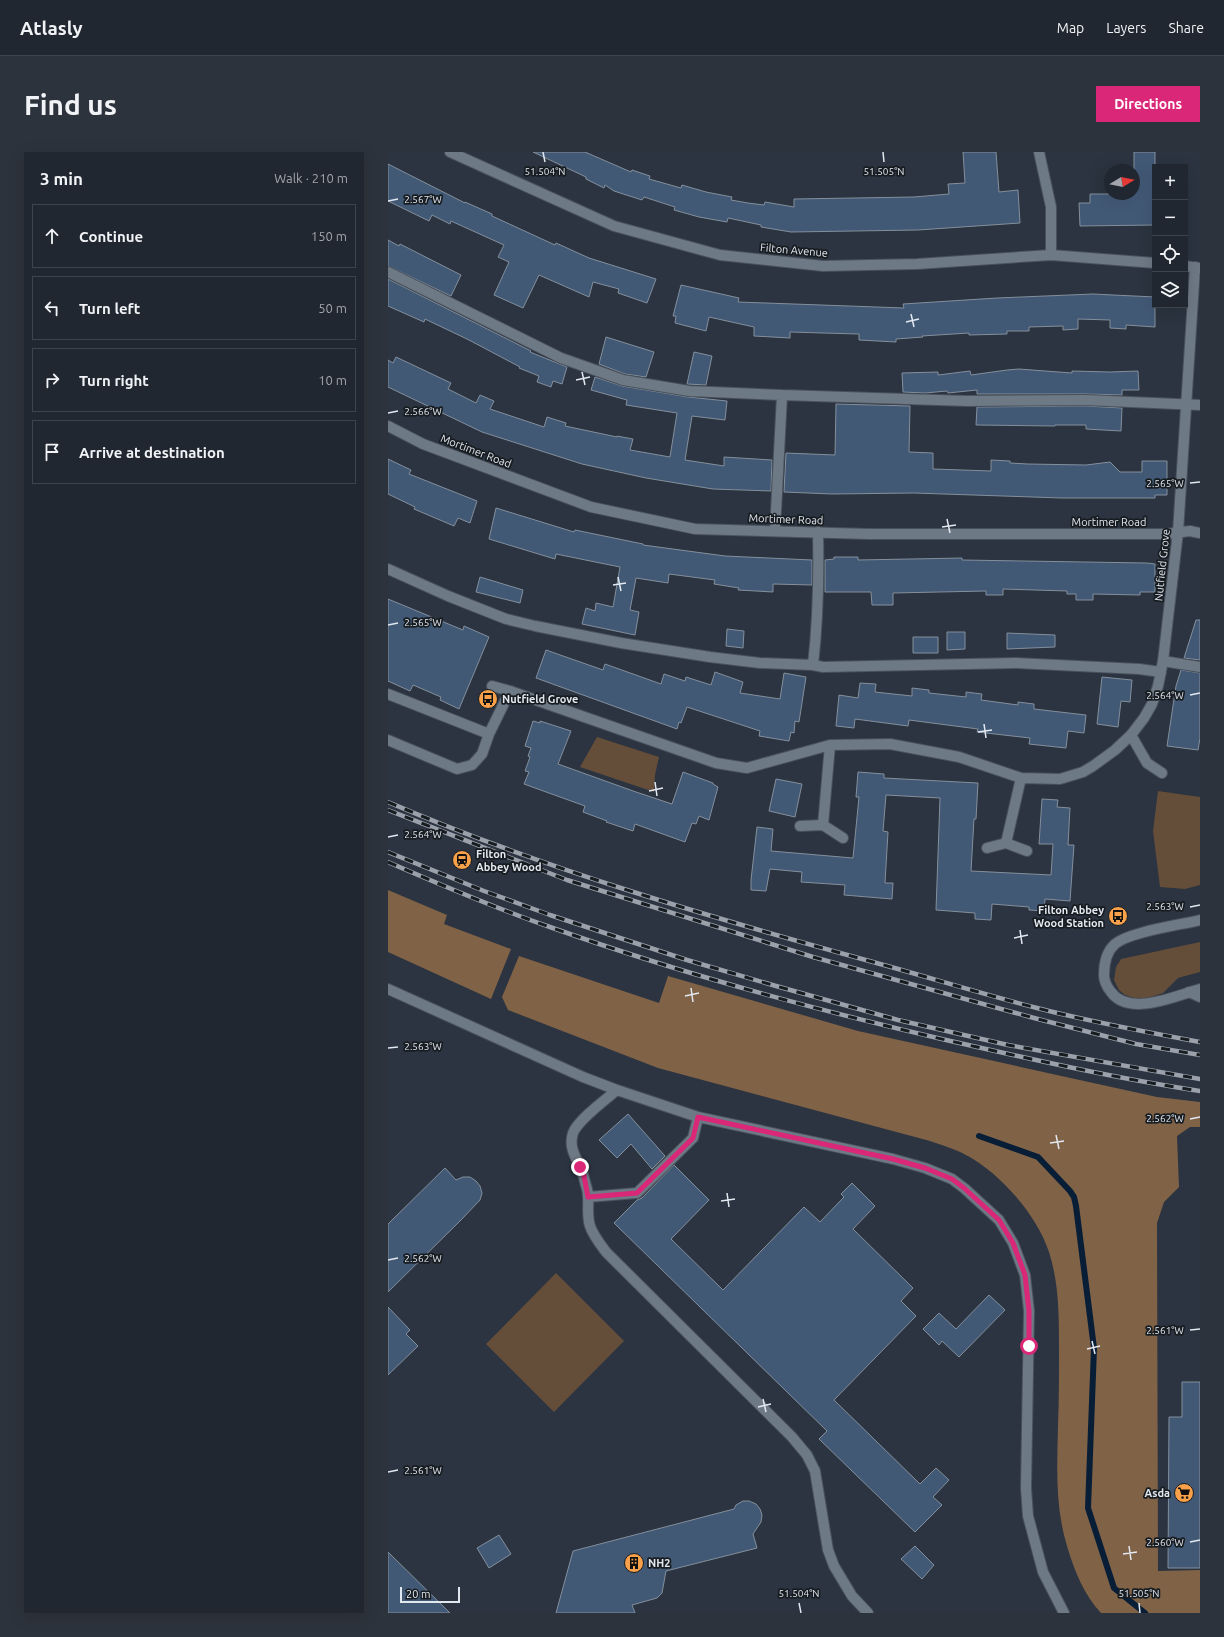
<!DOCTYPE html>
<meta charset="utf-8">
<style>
:root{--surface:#202730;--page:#2d333c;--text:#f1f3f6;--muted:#a2a5ab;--line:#3d444c;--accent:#db2777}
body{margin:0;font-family:Ubuntu,sans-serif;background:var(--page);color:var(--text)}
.controls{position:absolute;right:12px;top:12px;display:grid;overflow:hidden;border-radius:0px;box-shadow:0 4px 16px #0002}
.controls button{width:36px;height:36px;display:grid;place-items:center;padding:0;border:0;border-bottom:1px solid var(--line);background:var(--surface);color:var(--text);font:20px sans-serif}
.compass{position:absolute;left:716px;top:12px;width:36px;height:36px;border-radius:50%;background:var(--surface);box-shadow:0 4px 16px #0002;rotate:80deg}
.scale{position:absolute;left:12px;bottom:10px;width:60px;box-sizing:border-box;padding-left:4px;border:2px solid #e2e8f0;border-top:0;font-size:11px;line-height:14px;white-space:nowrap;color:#e2e8f0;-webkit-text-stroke:3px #171c21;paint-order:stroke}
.stop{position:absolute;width:12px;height:12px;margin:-9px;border:3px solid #db2777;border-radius:50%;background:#fff}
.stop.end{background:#db2777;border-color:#fff;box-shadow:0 1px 4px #0008}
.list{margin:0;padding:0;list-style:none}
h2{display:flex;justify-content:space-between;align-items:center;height:52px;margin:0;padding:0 16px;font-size:17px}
h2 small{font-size:13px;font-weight:400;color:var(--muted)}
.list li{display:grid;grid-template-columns:26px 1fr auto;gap:12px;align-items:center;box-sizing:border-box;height:64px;margin:0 8px 8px;padding:0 8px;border:1px solid var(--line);border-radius:0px}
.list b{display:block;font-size:15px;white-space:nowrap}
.list em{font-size:13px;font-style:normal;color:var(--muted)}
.icon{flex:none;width:22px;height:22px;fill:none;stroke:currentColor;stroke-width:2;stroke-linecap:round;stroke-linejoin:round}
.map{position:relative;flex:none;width:812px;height:1461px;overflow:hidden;border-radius:0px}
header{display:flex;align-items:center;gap:24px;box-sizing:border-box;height:56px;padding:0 20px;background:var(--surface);border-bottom:1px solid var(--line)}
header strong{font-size:19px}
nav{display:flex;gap:22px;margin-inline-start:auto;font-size:14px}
.intro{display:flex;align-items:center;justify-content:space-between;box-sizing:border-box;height:96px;padding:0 24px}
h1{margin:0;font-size:28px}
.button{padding:10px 18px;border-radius:0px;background:var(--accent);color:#fff;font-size:14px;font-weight:700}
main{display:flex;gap:24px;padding:0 24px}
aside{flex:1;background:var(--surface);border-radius:0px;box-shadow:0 4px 16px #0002}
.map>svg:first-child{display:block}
</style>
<header>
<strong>Atlasly</strong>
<nav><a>Map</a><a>Layers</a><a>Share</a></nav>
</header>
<div class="intro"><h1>Find us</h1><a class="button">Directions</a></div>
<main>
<aside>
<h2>3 min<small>Walk · 210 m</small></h2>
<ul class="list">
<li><svg class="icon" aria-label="ahead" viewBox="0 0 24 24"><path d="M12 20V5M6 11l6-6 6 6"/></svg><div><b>Continue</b></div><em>150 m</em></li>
<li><svg class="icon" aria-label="left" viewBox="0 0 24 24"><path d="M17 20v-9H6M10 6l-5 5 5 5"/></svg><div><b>Turn left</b></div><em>50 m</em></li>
<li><svg class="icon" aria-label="right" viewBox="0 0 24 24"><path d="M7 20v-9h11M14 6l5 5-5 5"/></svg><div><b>Turn right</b></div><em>10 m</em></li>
<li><svg class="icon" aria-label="arrive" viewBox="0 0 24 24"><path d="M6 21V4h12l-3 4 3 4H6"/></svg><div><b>Arrive at destination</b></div></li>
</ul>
</aside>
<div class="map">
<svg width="812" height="1461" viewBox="0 0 812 1461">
<rect width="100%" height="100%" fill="#2b3440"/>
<path fill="#644d39" d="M209 585 271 605 267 623 266 640 192 615Z
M770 639 812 645V733L797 737 772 735 765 679Z
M812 790V820L790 826 775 841 757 847 746 846 737 843 731 838 726 828 728 815 733 807Z
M168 1121 236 1189 166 1260 98 1192Z"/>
<path fill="#806247" d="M0 738 59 763 56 772 123 797 103 847 0 800Z
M131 804 271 851 280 824 470 879 769 945 812 950V975H802L789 984 791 1035 776 1050 769 1071 770 1419 812 1418V1461H713C696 1443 686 1418 679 1394 667 1355 669 1315 670 1274 671 1248 671 1222 671 1196 671 1164 671 1131 661 1100 649 1063 612 1021 578 1003 567 997 553 993 542 989L270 916 120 858 114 845Z"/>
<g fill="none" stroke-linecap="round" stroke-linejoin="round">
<path stroke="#081e37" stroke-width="6" d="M591 984 650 1005 682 1039 686 1045 688 1054 706 1196 700 1356 726 1436 757 1461"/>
</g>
<path fill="#425976" stroke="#848f9c" d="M145 0H197L243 20 244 18 262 24 261 27 293 36 294 33 318 40 344 45 343 48 360 51 376 53 377 50 406 55V47L526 45 561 42 560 32 577 31 575 0H608L611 40 630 38 632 71 530 78 403 80 373 75V73L340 66 339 70 311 65 286 58 287 55 256 45 254 48 226 39 217 33 216 36 198 27V25Z
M746 0H767V73L692 74 691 51H702V42H746Z
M0 12 77 51V50L104 62V64L167 93 168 91 201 106 268 127 259 151 230 141 231 137 205 130 201 145 151 123 135 156 106 143 121 110 110 105 116 93 63 69 62 72 44 63 41 69 0 49Z
M0 88 11 94 12 92 73 123 63 144 0 114Z
M0 127 143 199 142 200 179 215 174 232 165 229 163 235 149 230 151 224 131 216 132 215 81 188 37 167 36 170 0 154Z
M293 133 351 146 350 150 516 156 515 152 609 146 705 142 767 145V175L738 173V177L722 176V168L690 167V177L675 178V174L641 175V179H619V182L581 183V181L534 184 535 185 508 187V190L471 188V182L435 181 402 180V186L366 184V175L321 165 318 179 287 171 288 164H285Z
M218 185 266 200 258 225 237 222 211 212Z
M306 200 324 204 318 233 299 232Z
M8 205 63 231 60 237 88 251 92 243 106 249 102 257 156 275 159 265 178 271 177 274 229 285V284L245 287 242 298 282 305 289 261 238 253 239 248 203 238 207 225 234 234 300 245 339 249 337 268 304 264 297 308 336 314V305L384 308 383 339 325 337 258 326 194 312 94 280 0 235V208L5 211Z
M631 217 684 221V219L722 220 750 219 751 238H734V243L697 242H589V238L560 241 559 239 537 241 515 240 514 221 550 220V223L582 219 583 223 619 218Z
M448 252 522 254 521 300 545 301V317L603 319V308L622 309V311L640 312 698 313 722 310 732 320H754V309H779V343H767V346H674L526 341 444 342 396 340 398 301 447 303Z
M697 254 734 256 733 279 698 277V273H667V274L588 273 589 255Z
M0 307 23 318 21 322 89 349 82 371 70 366 66 374 26 357 27 355 0 342Z
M108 356 186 380 187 378 255 392V393L337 404 424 408V433L385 432V440L350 438 351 436 326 432 327 428 281 422 280 431 248 426 242 458 251 460 247 483 194 472 198 456 207 459 208 451 225 455 232 415 168 402 167 407 101 387Z
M446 405H470V408L574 406V408L759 411 767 412V440H752V443L705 442V448H688V442H679V439L615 437V443H598V439L505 441V453H484L483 440H437V408L446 407Z
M92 425 135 438 132 451 88 440Z
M0 447 75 478 76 474 101 485 71 557 52 548 53 545 25 533 22 539 0 529Z
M808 468H812V508L796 506Z
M339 477 356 479 355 496 338 494Z
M559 480H577V497L559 498Z
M619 481 667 483V495L619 497Z
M525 485H550V501H525Z
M158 498 215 518 217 512 273 532 276 522 297 529 298 525 323 533 327 520 355 530 352 541 392 547 396 521 418 525 411 570 407 569 406 581 403 580 401 589 371 584 372 579 299 555 293 571 291 570 289 577 148 526Z
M793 518 812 521V586L810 598 779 594 788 534Z
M714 525 744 528 742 550 733 549 730 575 709 572Z
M472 531 488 532 487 540 524 544V536L541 538V541L578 545V540L594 542 593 548 630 553V550L646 552V557L698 563 696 581 680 579 678 596 641 592 642 586 589 580 590 577 521 568 520 574 467 567 466 576 448 574 451 543 470 546Z
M145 569 152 571V569L183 579 170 612 248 640 284 652 295 620 325 631V632L330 635 321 668 311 664 308 672 304 671 297 690 247 672 245 679 218 670 219 669 195 660 197 654 136 632 141 620 137 619 142 605 140 604 143 596 137 594Z
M470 620 496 622V626L590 631 588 667H586L583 719 663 723 665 692H651L654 647 670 648 669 655 682 656 680 693H686L682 749 657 747 656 759 641 758V755L604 752 603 768 587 767V761L548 758 552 646 498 643 495 679 500 680 497 731H505L504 747 456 743 457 733 413 730 414 720 382 717 378 739 363 738V728L369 675 385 677 383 699 465 706 471 645H468Z
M388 627 414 632 407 665 381 659Z
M240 962 277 1004 264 1017 243 992 229 1006 211 988Z
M286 1013 321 1048 283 1087 335 1138 416 1055 432 1070 456 1045 453 1042 464 1031 487 1054 465 1077 525 1136 513 1149 528 1164 446 1248 532 1332 548 1316 561 1328 545 1345 554 1353 527 1380 431 1287 439 1279 226 1071 249 1048 254 1046Z
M57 1016 68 1028 75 1025H82L88 1029 92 1034 94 1041 92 1048 73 1068 0 1140V1072Z
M601 1143 617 1158 571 1205 554 1189 551 1193 535 1177 551 1161 568 1177Z
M0 1155 22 1178 18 1182 30 1194 0 1223Z
M794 1230H812V1416H780L781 1265H794Z
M355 1349H361L368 1352 372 1357 374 1363 373 1370 365 1382 369 1396 278 1419 274 1441 269 1446 244 1453 247 1461H168L185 1399 346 1357 348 1353Z
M111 1383 123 1402 101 1416 89 1396Z
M527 1394 546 1413 534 1427 513 1407Z
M0 1400 62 1461H0Z"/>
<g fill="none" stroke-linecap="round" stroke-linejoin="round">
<defs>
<path id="service" d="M0 120 173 206 235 228 301 239 394 243 580 249 697 248 812 253
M387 379 394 243
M0 417 60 444 118 467 147 474 233 491 322 505 372 511 425 513 435 515 628 511 751 517 773 520
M775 509 812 515
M425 513C430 469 431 424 430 380
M0 542 101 582 94 602 84 613 69 617 0 588
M101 582 122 539
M743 583 759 611 774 621
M0 837 195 925 229 938 310 965 505 1007 537 1016 564 1027 576 1036 611 1068 625 1091 637 1123 641 1159 638 1336 640 1364 655 1420 676 1461
M801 840 812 845
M229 938C217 948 190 968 185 981 180 996 189 1007 194 1019 196 1025 197 1031 199 1037 202 1049 198 1062 202 1074 205 1083 212 1092 218 1100L404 1285 419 1303 427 1319 440 1398 446 1414 464 1444 480 1461
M200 1045 249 1041 305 986 310 965"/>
<path id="minor" d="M651 0 663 55V103
M0 274 35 292 203 355 307 377 481 382H779L802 379 812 381
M104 534 122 539 328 611 359 616 442 593 502 592 571 605 633 626 672 627 695 620 705 614 727 598 743 583 756 566 764 552 770 534 775 509 790 380 807 115
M435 673 442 593
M412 674 435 673 455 686
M618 691 633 626
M599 696 618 691 639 699
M812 768C792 773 741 780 727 792 718 800 716 812 716 823 716 829 719 835 723 840 741 865 788 844 812 837"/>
<path id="tertiary" d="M62 0 226 74 332 103 435 114 529 112 663 103 767 111
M797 114 812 116"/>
</defs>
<use href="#service" stroke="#49515b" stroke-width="12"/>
<use href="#minor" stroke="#49515b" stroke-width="12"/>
<use href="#tertiary" stroke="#49515b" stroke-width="12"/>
<use href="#service" stroke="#6e7986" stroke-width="10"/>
<use href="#minor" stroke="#6e7986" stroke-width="10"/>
<use href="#tertiary" stroke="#6e7986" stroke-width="10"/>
<defs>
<path id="rail" d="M0 650C157 717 321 765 485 810 540 825 594 842 649 856 703 870 758 880 812 890
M0 658 179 728 425 805 646 866 748 892 812 903
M0 700 96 739 162 763 299 808 388 834 510 868 620 893 812 927
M0 710C53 733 107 756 162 775 291 821 424 857 558 888 642 907 726 926 812 939"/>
</defs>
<use href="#rail" stroke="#9aa1aa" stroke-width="4.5"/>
<use href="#rail" stroke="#171c21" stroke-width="3" stroke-dasharray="9" stroke-linecap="butt"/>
</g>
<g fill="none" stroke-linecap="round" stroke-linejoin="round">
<path stroke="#db2777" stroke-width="5" d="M192 1015 196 1024 200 1045 249 1041 305 986 310 965 505 1007 537 1016 564 1027 576 1036 611 1068 625 1091 637 1123 641 1159V1194"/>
</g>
<path fill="none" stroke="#e2e8f0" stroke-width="1.5" d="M155 0 157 10M495 0 496 10M0 49 10 47M523 162 526 175M518 170 531 167M194 220 197 233M188 228 202 225M0 261 10 259M802 331 812 330M559 367 562 381M554 375 568 373M230 425 233 439M225 433 238 431M0 473 10 471M802 543 812 541M596 572 598 586M590 580 604 578M267 630 269 644M261 639 275 636M0 685 10 683M802 755 812 753M632 778 634 792M626 786 640 783M303 836 305 850M297 844 311 841M0 896 10 895M802 967 812 965M668 983 671 997M662 991 676 989M339 1041 341 1055M333 1049 347 1047M0 1108 10 1106M802 1178 812 1177M704 1189 707 1202M699 1197 712 1194M375 1247 378 1260M370 1255 383 1252M0 1320 10 1318M802 1390 812 1388M741 1394 743 1408M735 1402 749 1400M411 1451 413 1461M751 1451 752 1461"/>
<defs>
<symbol id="bus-disc" viewBox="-11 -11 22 22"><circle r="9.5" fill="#f8a14a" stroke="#171c21"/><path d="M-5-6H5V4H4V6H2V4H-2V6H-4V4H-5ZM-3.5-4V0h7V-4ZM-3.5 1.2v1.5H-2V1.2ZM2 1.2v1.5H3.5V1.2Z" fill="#111"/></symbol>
<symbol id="station-disc" viewBox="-11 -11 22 22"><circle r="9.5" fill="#f8a14a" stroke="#171c21"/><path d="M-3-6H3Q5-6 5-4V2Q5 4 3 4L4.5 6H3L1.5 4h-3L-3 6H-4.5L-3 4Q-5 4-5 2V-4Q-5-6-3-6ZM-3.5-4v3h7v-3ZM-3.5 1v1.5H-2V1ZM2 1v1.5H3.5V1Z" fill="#111"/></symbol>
<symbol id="supermarket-disc" viewBox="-11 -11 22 22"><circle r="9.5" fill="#f8a14a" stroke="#171c21"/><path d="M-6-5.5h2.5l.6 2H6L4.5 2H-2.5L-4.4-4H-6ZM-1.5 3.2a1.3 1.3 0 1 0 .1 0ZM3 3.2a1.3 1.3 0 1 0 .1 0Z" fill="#111"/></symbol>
<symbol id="building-disc" viewBox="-11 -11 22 22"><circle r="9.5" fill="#f8a14a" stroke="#171c21"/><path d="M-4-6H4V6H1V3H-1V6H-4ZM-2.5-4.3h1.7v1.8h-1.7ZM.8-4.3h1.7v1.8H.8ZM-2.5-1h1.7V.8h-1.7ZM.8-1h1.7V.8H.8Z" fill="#111"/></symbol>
</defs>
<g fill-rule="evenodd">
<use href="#bus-disc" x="89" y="536" width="22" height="22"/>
<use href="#station-disc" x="63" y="697" width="22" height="22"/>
<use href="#bus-disc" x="719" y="753" width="22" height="22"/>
<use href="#supermarket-disc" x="785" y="1330" width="22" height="22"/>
<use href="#building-disc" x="235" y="1400" width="22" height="22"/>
</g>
<g text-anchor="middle" stroke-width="3.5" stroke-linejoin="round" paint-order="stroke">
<g font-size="11" fill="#e2e8f0" stroke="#171c21">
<text transform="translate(406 98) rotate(5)" y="4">Filton Avenue</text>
<text transform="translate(88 299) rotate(21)" y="4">Mortimer Road</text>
<text transform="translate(398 367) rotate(2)" y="4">Mortimer Road</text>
<text x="721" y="374">Mortimer Road</text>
<text transform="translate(774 413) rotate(-84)" y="4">Nutfield Grove</text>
</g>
<g font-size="11" font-weight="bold" fill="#e2e8f0" stroke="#171c21" text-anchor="start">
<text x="114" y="551">Nutfield Grove</text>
<text x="88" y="706">Filton<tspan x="88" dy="13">Abbey Wood</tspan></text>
<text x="716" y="762" text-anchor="end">Filton Abbey<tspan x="716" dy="13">Wood Station</tspan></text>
<text x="782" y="1345" text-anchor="end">Asda</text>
<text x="260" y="1415">NH2</text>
</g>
</g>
<g font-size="10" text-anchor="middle" fill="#e2e8f0" stroke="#171c21" stroke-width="3.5" stroke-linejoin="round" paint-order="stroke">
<text x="157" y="23">51.504°N</text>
<text x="496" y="23">51.505°N</text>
<text x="35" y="51">2.567°W</text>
<text x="35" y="263">2.566°W</text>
<text x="777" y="335">2.565°W</text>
<text x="35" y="474">2.565°W</text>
<text x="777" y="547">2.564°W</text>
<text x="35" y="686">2.564°W</text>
<text x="777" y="758">2.563°W</text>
<text x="35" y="898">2.563°W</text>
<text x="777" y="970">2.562°W</text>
<text x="35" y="1110">2.562°W</text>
<text x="777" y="1182">2.561°W</text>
<text x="35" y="1322">2.561°W</text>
<text x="777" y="1394">2.560°W</text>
<text x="411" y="1445">51.504°N</text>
<text x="751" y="1445">51.505°N</text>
</g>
</svg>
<div class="controls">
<button>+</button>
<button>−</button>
<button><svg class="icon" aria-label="locate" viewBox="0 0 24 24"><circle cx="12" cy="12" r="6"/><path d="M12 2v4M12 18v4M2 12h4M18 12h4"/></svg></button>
<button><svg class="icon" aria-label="layers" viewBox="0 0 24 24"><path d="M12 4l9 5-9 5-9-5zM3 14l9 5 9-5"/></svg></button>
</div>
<svg class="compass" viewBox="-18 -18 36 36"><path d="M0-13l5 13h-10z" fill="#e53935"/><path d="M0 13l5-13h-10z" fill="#a2a5ab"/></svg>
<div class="scale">20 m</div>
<div class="stop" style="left:641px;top:1194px"></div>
<div class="stop end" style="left:192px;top:1015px"></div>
</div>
</main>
